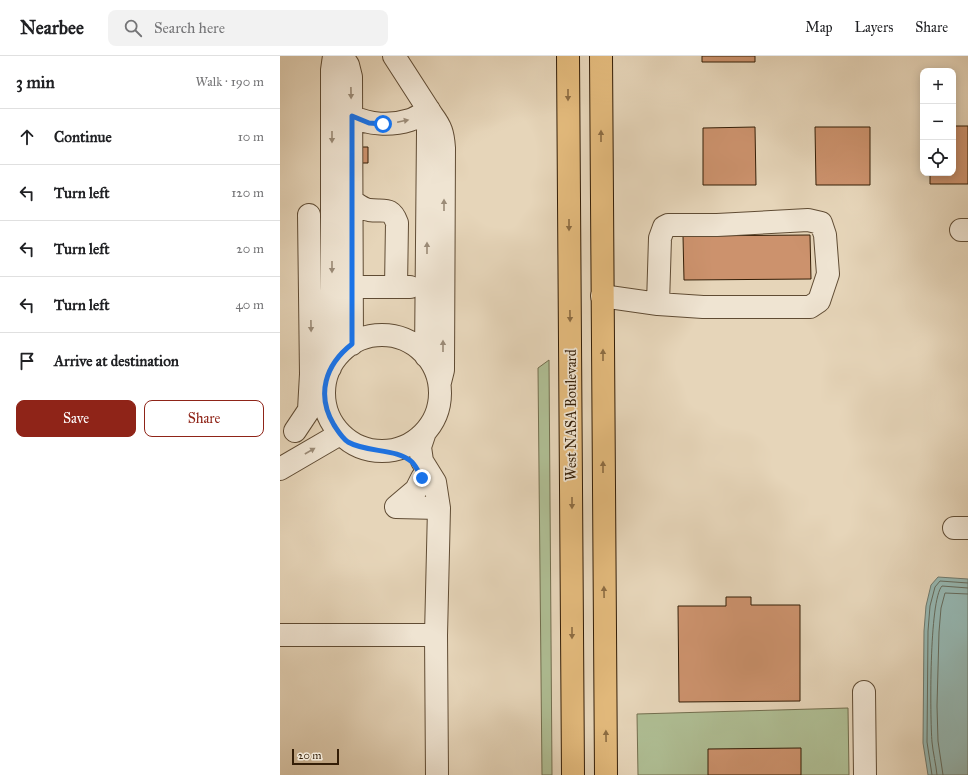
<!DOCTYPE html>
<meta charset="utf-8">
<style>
:root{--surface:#fff;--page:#f2f2f2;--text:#202124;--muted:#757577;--line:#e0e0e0;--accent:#8f2418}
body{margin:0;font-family:"IM FELL Great Primer",serif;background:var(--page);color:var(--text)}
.controls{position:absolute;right:12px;top:12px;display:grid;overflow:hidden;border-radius:8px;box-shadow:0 2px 10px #0003}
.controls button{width:36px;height:36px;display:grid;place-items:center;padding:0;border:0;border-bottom:1px solid var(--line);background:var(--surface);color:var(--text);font:20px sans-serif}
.scale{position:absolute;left:12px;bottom:10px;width:47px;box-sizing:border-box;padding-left:4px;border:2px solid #341e07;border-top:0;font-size:11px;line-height:14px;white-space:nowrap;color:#341e07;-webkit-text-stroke:3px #efe4d2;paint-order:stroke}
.stop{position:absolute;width:12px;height:12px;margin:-9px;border:3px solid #1a73e8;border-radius:50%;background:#fff}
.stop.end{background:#1a73e8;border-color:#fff;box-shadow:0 1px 4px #0008}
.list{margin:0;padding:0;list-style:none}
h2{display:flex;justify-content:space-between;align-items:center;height:52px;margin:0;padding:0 16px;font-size:17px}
h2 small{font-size:13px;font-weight:400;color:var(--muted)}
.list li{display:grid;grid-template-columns:26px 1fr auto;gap:12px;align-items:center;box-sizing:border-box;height:56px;padding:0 16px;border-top:1px solid var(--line)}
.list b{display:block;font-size:15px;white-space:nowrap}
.list em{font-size:13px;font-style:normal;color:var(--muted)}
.actions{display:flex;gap:8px;padding:12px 16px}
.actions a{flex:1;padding:9px 0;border:1px solid var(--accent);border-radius:8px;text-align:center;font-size:14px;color:var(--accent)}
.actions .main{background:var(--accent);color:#fff}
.icon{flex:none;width:22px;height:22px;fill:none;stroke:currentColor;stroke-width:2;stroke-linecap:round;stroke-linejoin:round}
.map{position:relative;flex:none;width:688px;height:719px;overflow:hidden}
header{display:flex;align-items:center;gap:24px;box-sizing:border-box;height:56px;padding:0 20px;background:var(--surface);border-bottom:1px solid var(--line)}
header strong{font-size:19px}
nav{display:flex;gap:22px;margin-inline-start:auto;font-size:14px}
.search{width:280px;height:36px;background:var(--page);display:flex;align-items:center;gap:10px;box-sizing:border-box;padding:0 14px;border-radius:8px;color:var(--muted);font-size:15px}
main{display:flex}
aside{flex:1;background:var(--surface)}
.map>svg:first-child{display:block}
</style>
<header>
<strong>Nearbee</strong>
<div class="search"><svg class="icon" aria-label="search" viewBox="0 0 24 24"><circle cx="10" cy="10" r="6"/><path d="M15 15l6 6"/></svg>Search here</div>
<nav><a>Map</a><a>Layers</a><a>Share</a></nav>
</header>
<main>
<aside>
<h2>3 min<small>Walk · 190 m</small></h2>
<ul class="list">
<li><svg class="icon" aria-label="ahead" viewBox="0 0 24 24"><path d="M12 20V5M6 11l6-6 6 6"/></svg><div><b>Continue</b></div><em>10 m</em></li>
<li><svg class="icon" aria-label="left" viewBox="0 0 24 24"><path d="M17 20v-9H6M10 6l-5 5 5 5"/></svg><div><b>Turn left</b></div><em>120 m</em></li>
<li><svg class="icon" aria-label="left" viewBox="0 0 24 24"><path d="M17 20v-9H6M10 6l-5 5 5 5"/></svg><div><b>Turn left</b></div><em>20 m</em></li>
<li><svg class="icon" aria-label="left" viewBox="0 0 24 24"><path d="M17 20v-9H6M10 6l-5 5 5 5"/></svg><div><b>Turn left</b></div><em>40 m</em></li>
<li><svg class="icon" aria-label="arrive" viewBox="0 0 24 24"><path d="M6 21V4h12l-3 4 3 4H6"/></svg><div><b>Arrive at destination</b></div></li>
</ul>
<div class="actions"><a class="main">Save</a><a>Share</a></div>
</aside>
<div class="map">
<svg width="688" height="719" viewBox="0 0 688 719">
<rect width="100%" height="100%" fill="#e6d5b9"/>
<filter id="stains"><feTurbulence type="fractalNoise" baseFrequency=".005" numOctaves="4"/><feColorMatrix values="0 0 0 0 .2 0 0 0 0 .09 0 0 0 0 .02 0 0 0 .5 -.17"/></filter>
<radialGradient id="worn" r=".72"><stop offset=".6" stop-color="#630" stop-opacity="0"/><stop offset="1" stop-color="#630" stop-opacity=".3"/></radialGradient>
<path fill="#afbe94" stroke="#726e4e" d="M269 304 272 719H262L258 312Z
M568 652 569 719H358L357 658Z"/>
<path fill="#96b8b3" stroke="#6f7a6e" d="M658 521 688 523V719H648L643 687 644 575 646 550 651 529Z"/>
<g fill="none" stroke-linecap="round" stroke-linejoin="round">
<path stroke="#656b5d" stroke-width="1" d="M652 719 647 686 648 575 650 550 655 531 660 525 688 527
M657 719C656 708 653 697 652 686 650 662 649 544 662 530L688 532
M663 719 658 685 657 650 659 576 661 552 665 537 688 538"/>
</g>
<path fill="#cc926d" stroke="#341e07" d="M422 0H475V6H422Z
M673 70H688V128H650V117H673Z
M475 71 476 129H423V72Z
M535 71H590V129H536Z
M77 91H88V107H80Z
M530 179 531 223 404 224 403 180Z
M446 541H471V549H520V645L399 646 398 550H446Z
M521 692V719H428V693Z"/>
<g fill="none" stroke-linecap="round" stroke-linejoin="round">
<defs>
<path id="minor" d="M62 0 68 9 71 21 72 288
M114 0 152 59 148 75 146 300
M152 59C161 71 163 77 164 92L163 314 160 326
M72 60C89 69 111 70 130 64 136 62 143 57 149 54
M72 145C77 148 83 153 89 154 104 156 111 150 117 167L116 231
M681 174H688
M72 231H130
M322 240 378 248 423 251H530L539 245 548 218 545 179 541 167 528 164 437 169H388L384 171 380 182 378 248
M44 337a58 58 0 1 1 116 0a58 58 0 1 1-116 0Z
M50 312 52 232V14L54 0
M15 375 29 354 31 318 29 159
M145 376 140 391 142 405 155 426 159 452 156 579
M0 413 60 378
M116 451 159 452
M116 451 136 434 142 422
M674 472H688
M0 579H156L157 719
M584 636 585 719"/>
<path id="major" d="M288 0 293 719
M321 0 326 719"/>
</defs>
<use href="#minor" stroke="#604c34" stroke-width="24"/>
<use href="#major" stroke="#341e07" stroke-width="24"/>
<use href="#minor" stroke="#efe4d2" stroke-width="22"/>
<use href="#major" stroke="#e3ba7c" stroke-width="22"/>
</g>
<defs><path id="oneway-solid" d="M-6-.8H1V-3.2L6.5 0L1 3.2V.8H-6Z"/></defs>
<g fill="#9b8b77">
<use href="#oneway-solid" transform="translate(71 37) rotate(89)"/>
<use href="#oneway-solid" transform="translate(123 65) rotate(-12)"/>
<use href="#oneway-solid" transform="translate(52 81) rotate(90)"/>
<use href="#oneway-solid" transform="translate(164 149) rotate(-90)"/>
<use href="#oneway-solid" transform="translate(147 192) rotate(-90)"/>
<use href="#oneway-solid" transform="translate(52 211) rotate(90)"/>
<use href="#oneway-solid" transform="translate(31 270) rotate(89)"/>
<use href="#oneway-solid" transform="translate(163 290) rotate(-90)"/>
<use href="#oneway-solid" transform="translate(30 395) rotate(-30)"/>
</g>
<g fill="#8c6c42">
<use href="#oneway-solid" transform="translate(288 39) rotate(90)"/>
<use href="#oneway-solid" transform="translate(321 80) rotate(-90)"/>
<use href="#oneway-solid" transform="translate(289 169) rotate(90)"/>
<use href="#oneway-solid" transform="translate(290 260) rotate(89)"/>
<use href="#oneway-solid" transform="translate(323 299) rotate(-90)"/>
<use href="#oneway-solid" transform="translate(323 411) rotate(-90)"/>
<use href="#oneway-solid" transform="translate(292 447) rotate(90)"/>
<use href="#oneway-solid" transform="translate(324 536) rotate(-91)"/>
<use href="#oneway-solid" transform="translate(292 577) rotate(90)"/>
<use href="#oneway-solid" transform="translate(326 680) rotate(-91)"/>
</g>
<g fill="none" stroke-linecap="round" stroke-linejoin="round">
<path stroke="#1a73e8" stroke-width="5" d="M103 68 89 67 72 60V288C45 309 36 339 54 369 58 375 62 382 68 386 87 397 117 392 132 406 136 410 139 417 142 422"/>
</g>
<g text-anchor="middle" stroke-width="3.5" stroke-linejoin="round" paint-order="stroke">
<g font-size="14" fill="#341e07" stroke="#efe4d2">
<text transform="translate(291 359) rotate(-90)" y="5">West NASA Boulevard</text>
</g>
</g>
<rect width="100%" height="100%" filter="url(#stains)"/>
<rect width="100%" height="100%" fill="url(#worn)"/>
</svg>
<div class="controls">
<button>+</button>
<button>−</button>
<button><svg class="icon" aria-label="locate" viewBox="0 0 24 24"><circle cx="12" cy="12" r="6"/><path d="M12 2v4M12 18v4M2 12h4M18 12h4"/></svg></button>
</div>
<div class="scale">20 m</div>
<div class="stop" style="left:103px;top:68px"></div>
<div class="stop end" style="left:142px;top:422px"></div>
</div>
</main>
